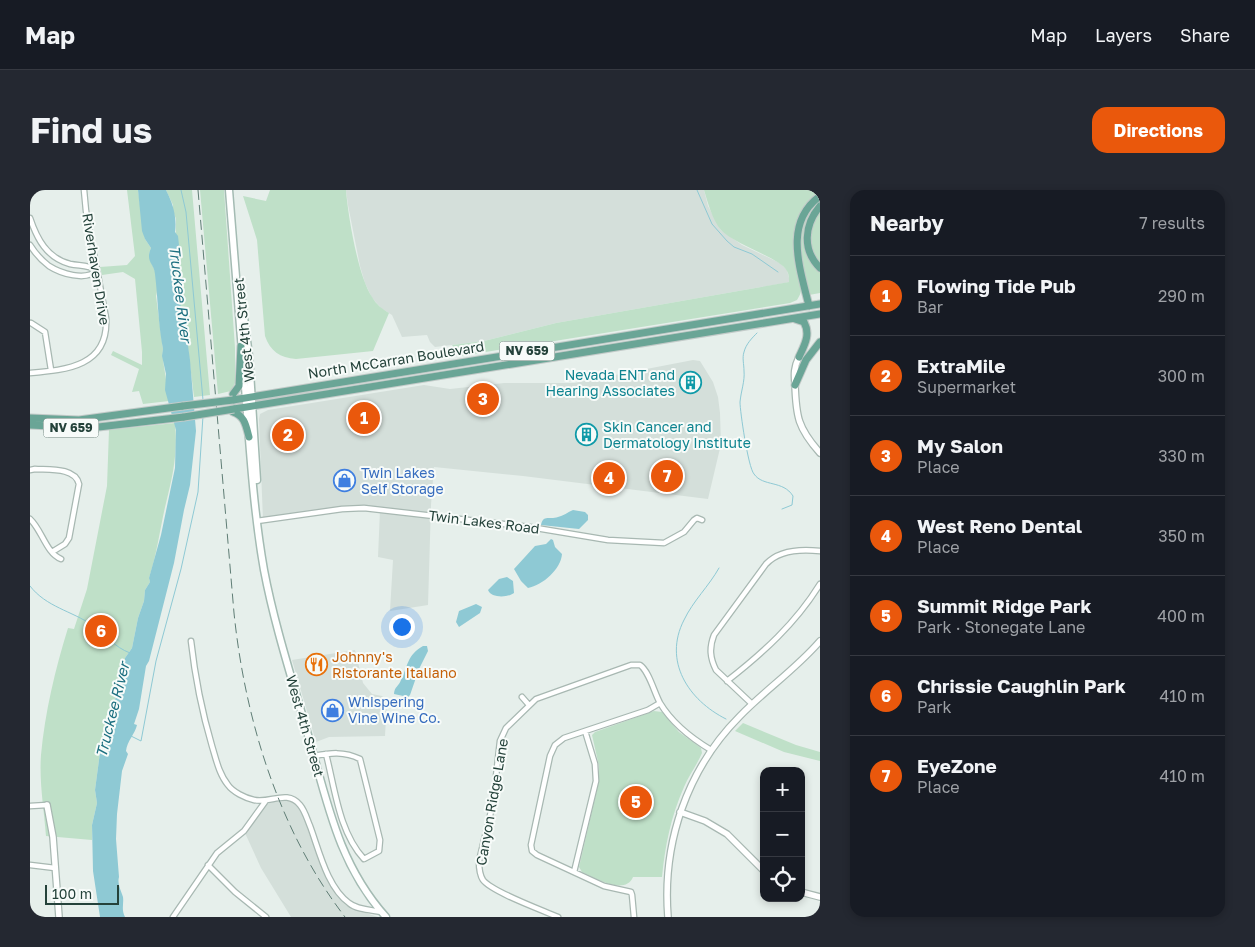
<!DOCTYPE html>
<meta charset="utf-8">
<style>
:root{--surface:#171b24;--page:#242831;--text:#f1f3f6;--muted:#9ea1a6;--line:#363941;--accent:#ea580c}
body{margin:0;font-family:"Golos Text",sans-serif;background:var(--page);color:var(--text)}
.controls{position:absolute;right:15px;bottom:15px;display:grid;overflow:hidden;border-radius:10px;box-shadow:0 2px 8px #0003}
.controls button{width:45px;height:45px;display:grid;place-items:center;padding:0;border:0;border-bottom:1px solid var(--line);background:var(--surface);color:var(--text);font:25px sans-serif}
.scale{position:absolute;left:15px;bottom:12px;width:74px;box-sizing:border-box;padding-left:5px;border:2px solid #24423a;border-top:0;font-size:14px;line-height:18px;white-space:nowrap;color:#24423a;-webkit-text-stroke:4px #f7fbf9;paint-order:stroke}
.you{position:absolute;left:371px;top:436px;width:18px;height:18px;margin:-12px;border:4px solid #fff;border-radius:50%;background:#1a73e8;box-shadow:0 0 0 8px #1a73e833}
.badge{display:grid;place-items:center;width:32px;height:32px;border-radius:50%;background:var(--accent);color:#fff;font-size:16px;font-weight:700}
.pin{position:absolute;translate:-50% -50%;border:2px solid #fff;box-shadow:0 1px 5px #0006}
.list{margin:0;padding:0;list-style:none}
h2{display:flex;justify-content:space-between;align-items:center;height:65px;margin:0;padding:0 20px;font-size:21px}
h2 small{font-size:16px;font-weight:400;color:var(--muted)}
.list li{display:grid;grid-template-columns:32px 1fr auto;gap:15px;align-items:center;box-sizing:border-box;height:80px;padding:0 20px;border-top:1px solid var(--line)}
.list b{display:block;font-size:19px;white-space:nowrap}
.list p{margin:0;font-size:16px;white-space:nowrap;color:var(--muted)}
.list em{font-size:16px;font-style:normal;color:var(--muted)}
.icon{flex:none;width:28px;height:28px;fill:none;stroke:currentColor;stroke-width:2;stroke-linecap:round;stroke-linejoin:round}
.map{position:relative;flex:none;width:790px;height:727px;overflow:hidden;border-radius:15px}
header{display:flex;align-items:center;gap:30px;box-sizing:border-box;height:70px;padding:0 25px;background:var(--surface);border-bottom:1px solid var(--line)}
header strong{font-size:24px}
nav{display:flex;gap:28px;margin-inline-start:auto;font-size:18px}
.intro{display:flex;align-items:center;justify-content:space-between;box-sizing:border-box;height:120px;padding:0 30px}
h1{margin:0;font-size:35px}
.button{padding:12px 22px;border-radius:15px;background:var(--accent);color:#fff;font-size:18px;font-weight:700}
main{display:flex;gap:30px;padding:0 30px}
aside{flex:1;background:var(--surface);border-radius:15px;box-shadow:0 2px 8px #0003}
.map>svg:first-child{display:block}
</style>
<header>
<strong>Map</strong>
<nav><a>Map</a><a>Layers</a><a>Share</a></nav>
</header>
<div class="intro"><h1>Find us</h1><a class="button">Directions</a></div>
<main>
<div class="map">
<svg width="790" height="727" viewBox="0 0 790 727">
<rect width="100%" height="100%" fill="#e6efeb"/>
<path fill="#d4dfda" d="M316 0H674L678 16 691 40 712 55 750 73 757 80 760 92 526 133 454 151 405 157 400 152 397 145 372 147 362 125 352 119 342 108 335 93 330 76 318 15Z
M663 170 670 171 683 192 688 207 690 223 691 254 678 309 493 286 404 277 401 315 398 415 360 421 363 370 348 367 350 320 334 318 233 330 229 229 230 224 238 220 394 195 420 199 474 193H544Z
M325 460 333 493 342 504 352 506 357 511 355 546 299 547 286 552 262 470Z
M252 609 258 610 268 616 273 625 293 682 309 707 324 719 348 727H261L231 678 215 643 237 614Z"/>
<path fill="#bfe0c8" d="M97 0H108L115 49 121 58C117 68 122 73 125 81 127 86 128 101 126 106L133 159C132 168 134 175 135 183 137 193 136 200 139 211L113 214 109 201 102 202 109 179 81 165 83 161 112 175V162L105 89 93 82 72 85 70 77 97 75 105 66Z
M136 0H162L180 205 164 207 156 142 151 130 145 80 146 29 143 21V15Z
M170 0H194L205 158V193L201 201 188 204Z
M240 0H316C318 26 328 86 342 107 346 114 352 119 359 123L343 161 266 169C250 168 240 161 235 146L227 50 213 6 236 11Z
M674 0H790V2C768 18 759 44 765 70 767 79 772 91 771 100 771 104 768 108 767 110L760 113 431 166 422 155 454 151 526 133 759 92C759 89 759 84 757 81 751 68 705 55 691 40 682 29 678 13 674 0Z
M785 13 788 16 781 24 778 66 790 81V103L779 105 769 61 773 30Z
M790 21V73C777 56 778 38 790 21Z
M145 233C148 262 143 285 136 313 130 338 127 364 119 388L120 392 115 400 114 411 108 428 102 458 95 468V480L93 491 89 497 84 513V520L80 526 71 555 65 600 67 613 62 635V650L16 646C14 619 9 592 11 565 15 522 25 480 38 438L44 439 57 399 77 296 79 240Z
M624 521 632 522 649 542 671 558 672 563C667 575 659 585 654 597 641 626 635 656 632 687H603C595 706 565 688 552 682L549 677 569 591V576L562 545 565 542Z
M713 533 766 555 790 562V571L754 562 705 541Z"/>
<path fill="#8ec9d4" d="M108 0H136C143 14 147 26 145 42L148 46 149 55V66L145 80 150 94 151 130 156 141 160 170 166 241 160 295 154 320 144 373 119 471 116 476 109 519 104 534 107 535C105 544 97 551 96 561L98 564 92 581 87 624 86 649 89 687C87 694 91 700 93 707 94 714 91 719 95 727H70L63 681 62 635 67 613 65 600 71 555 80 526 84 520V513L89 497 93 491 95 481V468L102 458 108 428 114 411 115 400 120 392 119 388 131 345 145 278 146 240 135 200 136 184 132 166 133 159C128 134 128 109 125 84 124 73 115 72 121 58L115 49 112 41Z
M543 320 555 322 558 325V330L549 339 511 335C513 324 520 330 528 327 533 326 538 322 543 320Z
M521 349 523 350 525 357 532 364C531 379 513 395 498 398L491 391 484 379 505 356 516 354Z
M477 387 483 391 484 403C477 408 461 408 458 400L469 389Z
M446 414 452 417 450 423 429 437 426 432 429 421Z
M393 456H397L398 461 389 479 380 505 378 507 364 504C364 497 369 496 371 490 378 476 377 465 393 456Z"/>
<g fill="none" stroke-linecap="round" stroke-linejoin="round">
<path stroke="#8ec9d4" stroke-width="1" d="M151 0 156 22 173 210
M667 0 682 34 697 51 704 57 722 64 748 82
M727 143C722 148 716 154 714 162 712 168 714 174 714 181 715 191 711 201 710 212 710 221 718 277 724 284 733 297 753 290 763 306L762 315 752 319
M689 378C679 396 663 411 654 430 633 471 658 510 696 529
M0 396C16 417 42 421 62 435 76 445 84 457 100 463
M101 546 111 551 126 471 151 379 168 302 173 226"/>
<defs>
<path id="minor" d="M0 28C7 49 17 68 40 74 50 76 58 75 67 80 56 92 30 83 19 76 11 70 5 63 0 55
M1 133 15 142 21 180
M0 183C37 180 79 176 76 128L56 21 54 0
M0 280 5 279C18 280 45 277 49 294L39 348 35 354 22 362
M0 329C12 340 16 363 31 369
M227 331 312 319 334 318 500 337 578 350 634 353 654 342 664 330 667 328 672 330
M161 451C165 487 172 522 182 556 186 569 189 584 198 595 203 602 215 608 224 610 240 614 257 599 270 615 275 621 277 629 280 636 289 660 297 697 319 713 327 720 342 720 352 722
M697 491C733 463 766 433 790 394
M492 507 499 515
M722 514 686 480C680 468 679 458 684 445L736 374C749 360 772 359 790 361
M284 566C300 563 314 561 330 569L350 650 349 661 334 669C309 642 305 599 296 564
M0 616 17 615
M0 675 25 678
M178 675 205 702 236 727
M544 682 566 591 565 574 555 541
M143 727 187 663 214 641 235 612
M528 727C512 720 462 702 453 690 449 684 449 677 449 671L463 613 470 551 476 538 506 509 601 475H610C619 481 624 502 630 513 642 533 661 548 681 560
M604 727 602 705 601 702 574 696 507 665 502 661 501 655 520 566 525 555 534 548 618 520 630 513"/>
<path id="tertiary" d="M769 167C764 177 764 184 765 194 766 227 768 238 790 263
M17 615 23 647 29 727
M650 622 675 631 697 644 734 681
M771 702 790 707
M638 727C632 653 657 579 710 526 735 500 766 479 790 451"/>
<path id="secondary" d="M199 0 212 161
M210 96 219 166 227 290
M213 173C219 242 222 312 234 380 245 438 264 495 280 552 298 616 310 676 356 727"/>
<path id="primary" d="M790 16C774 35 772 60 790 78
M779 116C770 78 753 33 790 6
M765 129 774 132C781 145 774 156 769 167
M765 195 776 170 790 152
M203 204 209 196 211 156
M203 210 790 114
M204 219 790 124
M203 222C215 226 216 236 219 247
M0 228 49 230 153 216
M0 235 60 238 154 227"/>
</defs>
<use href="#minor" stroke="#a8b8b2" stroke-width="7"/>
<use href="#tertiary" stroke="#a8b8b2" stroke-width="8"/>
<use href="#secondary" stroke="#a4bbb3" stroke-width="9"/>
<use href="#primary" stroke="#c2cac8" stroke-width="9"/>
<use href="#minor" stroke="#fff" stroke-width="4.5"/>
<use href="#tertiary" stroke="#fff" stroke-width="5.5"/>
<use href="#secondary" stroke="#fff" stroke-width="6"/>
<use href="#primary" stroke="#6aa596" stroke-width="7"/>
<path stroke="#5f7d75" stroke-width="1" stroke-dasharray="10 5" stroke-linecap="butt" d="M168 0 204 423C215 530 249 641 315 727"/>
<defs>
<path id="primary-bridge" d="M153 216 203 210
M154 227 204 219"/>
</defs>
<use href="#primary-bridge" stroke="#c2cac8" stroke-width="9" stroke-linecap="butt"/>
<use href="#primary-bridge" stroke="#6aa596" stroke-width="7"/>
</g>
<defs>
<symbol id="building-ring" viewBox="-11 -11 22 22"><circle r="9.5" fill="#f7fbf9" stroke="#0f9aa8" stroke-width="1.5"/><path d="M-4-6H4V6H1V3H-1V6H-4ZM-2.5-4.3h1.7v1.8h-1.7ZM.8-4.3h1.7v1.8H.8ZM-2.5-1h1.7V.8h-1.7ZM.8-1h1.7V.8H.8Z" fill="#0f9aa8"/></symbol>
<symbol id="shop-ring" viewBox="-11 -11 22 22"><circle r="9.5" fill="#f7fbf9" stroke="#3f7fe0" stroke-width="1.5"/><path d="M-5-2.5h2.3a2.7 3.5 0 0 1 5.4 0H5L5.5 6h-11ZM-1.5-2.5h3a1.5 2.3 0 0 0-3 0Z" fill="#3f7fe0"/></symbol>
<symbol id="restaurant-ring" viewBox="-11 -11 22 22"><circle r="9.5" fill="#f7fbf9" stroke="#e8710a" stroke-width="1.5"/><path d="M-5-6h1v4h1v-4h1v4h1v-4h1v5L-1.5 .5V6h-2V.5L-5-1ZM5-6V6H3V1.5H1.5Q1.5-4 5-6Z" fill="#e8710a"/></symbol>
</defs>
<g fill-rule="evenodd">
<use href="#building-ring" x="648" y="180" width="25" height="25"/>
<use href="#building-ring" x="544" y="232" width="25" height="25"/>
<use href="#shop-ring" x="302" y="278" width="25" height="25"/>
<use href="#restaurant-ring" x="274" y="462" width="25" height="25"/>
<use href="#shop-ring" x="290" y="508" width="25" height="25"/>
</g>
<g text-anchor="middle" stroke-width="4" stroke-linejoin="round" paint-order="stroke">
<g fill="#f7fbf9" stroke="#637a73" stroke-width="1">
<rect x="469.5" y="151.5" width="55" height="19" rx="4"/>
<rect x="13.5" y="228.5" width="55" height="19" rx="4"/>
</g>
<g font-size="12" font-weight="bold" fill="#24423a">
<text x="497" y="165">NV 659</text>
<text x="41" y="242">NV 659</text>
</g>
<g font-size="14" fill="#24423a" stroke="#f7fbf9">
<text transform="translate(66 79) rotate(81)" y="5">Riverhaven Drive</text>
<text transform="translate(214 140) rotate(-96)" y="5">West 4th Street</text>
<text transform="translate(366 170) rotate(-9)" y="5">North McCarran Boulevard</text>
<text transform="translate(454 332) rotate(7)" y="5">Twin Lakes Road</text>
<text transform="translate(275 536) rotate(74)" y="5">West 4th Street</text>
<text transform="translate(462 612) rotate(-80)" y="5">Canyon Ridge Lane</text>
</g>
<g font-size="14" fill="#0d838f" stroke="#f7fbf9" text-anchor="end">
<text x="645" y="190">Nevada ENT and<tspan x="645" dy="16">Hearing Associates</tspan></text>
<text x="573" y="242" text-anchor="start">Skin Cancer and<tspan x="573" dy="16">Dermatology Institute</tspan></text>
</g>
<g font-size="14" fill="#366cbe" stroke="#f7fbf9" text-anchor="start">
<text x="331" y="288">Twin Lakes<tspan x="331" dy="16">Self Storage</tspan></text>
<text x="318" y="517">Whispering<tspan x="318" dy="16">Vine Wine Co.</tspan></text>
</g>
<g font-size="14" fill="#c56008" stroke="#f7fbf9" text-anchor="start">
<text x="302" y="472">Johnny's<tspan x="302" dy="16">Ristorante Italiano</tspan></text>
</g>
<g font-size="15" font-style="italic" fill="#1c6f80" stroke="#f7fbf9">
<text transform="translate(150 104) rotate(83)" y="5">Truckee River</text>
<text transform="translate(83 520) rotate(-76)" y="5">Truckee River</text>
</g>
</g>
</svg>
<div class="controls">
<button>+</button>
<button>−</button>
<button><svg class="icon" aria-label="locate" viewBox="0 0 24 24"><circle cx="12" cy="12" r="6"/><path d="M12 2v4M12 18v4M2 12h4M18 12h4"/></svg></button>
</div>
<div class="scale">100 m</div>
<div class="you"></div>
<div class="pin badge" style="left:334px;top:228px">1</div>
<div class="pin badge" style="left:258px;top:245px">2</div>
<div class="pin badge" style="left:453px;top:209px">3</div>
<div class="pin badge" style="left:579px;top:288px">4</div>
<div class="pin badge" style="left:606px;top:612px">5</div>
<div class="pin badge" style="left:71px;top:441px">6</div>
<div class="pin badge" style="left:637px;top:286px">7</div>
</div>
<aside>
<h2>Nearby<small>7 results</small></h2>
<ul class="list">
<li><span class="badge">1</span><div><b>Flowing Tide Pub</b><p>Bar</p></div><em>290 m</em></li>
<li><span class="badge">2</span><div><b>ExtraMile</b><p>Supermarket</p></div><em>300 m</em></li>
<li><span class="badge">3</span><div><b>My Salon</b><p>Place</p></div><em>330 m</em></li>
<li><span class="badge">4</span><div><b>West Reno Dental</b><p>Place</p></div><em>350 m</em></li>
<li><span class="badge">5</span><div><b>Summit Ridge Park</b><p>Park · Stonegate Lane</p></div><em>400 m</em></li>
<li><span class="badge">6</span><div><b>Chrissie Caughlin Park</b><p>Park</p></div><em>410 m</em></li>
<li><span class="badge">7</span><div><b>EyeZone</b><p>Place</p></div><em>410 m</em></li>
</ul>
</aside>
</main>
